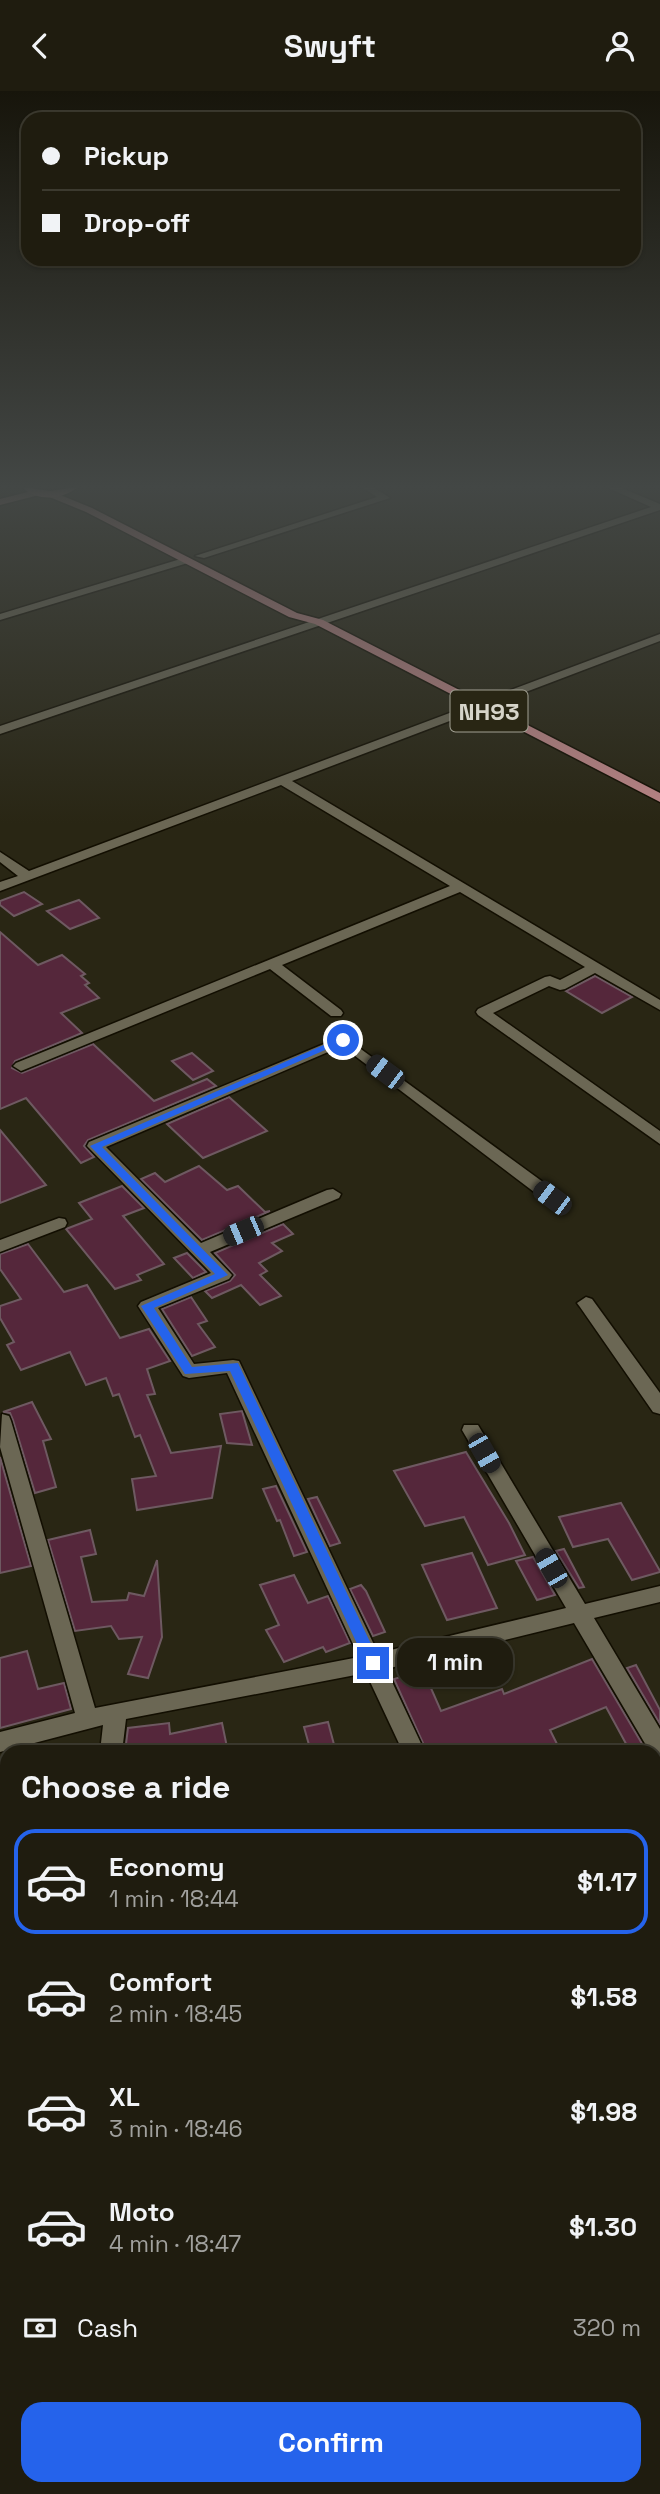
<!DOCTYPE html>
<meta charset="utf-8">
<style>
:root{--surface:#1f1c0f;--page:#272518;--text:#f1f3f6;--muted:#a1a19e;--line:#3c3a2f;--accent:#2563eb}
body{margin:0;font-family:"Space Grotesk",sans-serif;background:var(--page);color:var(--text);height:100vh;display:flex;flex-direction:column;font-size:26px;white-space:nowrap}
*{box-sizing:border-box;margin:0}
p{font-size:23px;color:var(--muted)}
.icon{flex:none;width:38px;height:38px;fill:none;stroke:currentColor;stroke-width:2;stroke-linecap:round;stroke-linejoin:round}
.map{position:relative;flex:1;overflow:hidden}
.details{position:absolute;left:0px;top:1654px;width:662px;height:751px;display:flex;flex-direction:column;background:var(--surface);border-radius:21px 21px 0 0;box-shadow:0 2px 5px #0004,0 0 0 2px var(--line)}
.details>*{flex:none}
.banner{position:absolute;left:21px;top:21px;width:620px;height:154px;border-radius:21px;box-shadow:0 2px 5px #0004,0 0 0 2px var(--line);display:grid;align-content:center;height:154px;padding:0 21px;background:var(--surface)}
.end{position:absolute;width:32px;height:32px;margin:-16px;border:9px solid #2563eb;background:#fff;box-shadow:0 0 0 4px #fff}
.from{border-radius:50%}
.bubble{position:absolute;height:49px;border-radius:21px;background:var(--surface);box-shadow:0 2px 5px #0004,0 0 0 2px var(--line);font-size:23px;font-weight:800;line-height:49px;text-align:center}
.car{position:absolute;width:21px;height:42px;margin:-21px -10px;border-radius:9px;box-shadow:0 0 5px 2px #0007;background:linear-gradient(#222 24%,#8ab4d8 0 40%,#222 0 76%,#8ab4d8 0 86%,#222 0)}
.banner b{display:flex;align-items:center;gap:24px;height:66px;font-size:26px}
.banner b+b{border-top:2px solid var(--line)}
.banner i{width:18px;height:18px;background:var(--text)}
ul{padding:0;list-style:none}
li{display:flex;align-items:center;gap:21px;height:105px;margin:0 14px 10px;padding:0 7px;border:4px solid transparent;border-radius:21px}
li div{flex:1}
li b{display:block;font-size:26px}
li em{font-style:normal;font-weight:800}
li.selected{border-color:var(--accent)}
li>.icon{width:63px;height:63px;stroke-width:1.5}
h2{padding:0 21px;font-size:32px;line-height:84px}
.pay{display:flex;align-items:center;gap:18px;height:77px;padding:0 21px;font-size:26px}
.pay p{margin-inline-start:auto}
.primary-button{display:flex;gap:14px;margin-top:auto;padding:14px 21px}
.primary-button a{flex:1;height:80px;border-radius:21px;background:var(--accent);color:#fff;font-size:28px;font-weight:800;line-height:80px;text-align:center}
header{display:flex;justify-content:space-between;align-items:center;height:91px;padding:0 21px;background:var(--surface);font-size:32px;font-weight:800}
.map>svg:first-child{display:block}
</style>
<header><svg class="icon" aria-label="back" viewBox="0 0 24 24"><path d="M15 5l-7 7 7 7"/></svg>Swyft<svg class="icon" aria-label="person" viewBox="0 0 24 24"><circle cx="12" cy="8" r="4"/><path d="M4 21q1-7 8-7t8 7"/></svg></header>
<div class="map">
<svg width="660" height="2403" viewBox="0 0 660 2403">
<rect width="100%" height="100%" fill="#292614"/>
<g fill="#55273b" stroke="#6e5961" stroke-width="2">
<polygon points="24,801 42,813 14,825 0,814 0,810"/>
<polygon points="79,809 99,827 70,838 47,820"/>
<polygon points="0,841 38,874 62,864 85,883 81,885 89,892 85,894 99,907 61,922 82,942 15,970 12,977 22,982 93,953 154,1010 207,988 216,995 88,1049 84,1055 94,1066 81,1072 26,1007 0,1018"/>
<polygon points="595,885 632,906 602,922 566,900"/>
<polygon points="192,962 213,980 193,989 172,970"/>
<polygon points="229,1006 267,1040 203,1067 167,1033"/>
<polygon points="0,1039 46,1094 0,1112"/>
<polygon points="199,1075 227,1099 238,1095 265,1121 270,1120 202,1149 141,1088 155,1082 165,1091"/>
<polygon points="122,1095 144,1117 123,1125 164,1173 137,1184 141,1189 115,1198 66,1138 92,1128 79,1112"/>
<polygon points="283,1133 293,1143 272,1152 282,1160 259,1172 267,1180 260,1184 281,1205 260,1214 241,1194 212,1207 205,1200 230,1190 235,1184 215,1162"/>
<polygon points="28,1153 64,1201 87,1194 120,1247 149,1238 170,1270 147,1278 155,1303 147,1304 171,1362 221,1355 212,1407 137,1419 132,1388 156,1385 140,1344 135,1346 119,1303 113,1305 106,1287 86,1294 70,1261 21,1279 7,1254 14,1251 0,1227 0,1215 21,1208 0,1178 0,1163"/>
<polygon points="187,1162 206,1181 193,1187 174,1167"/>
<polygon points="191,1206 207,1230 198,1233 215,1256 192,1265 162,1218"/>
<polygon points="32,1311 51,1348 43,1350 56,1396 35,1402 13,1329 10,1322 3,1321"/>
<polygon points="242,1320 252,1354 227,1352 220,1323"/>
<polygon points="466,1361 509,1432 525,1464 488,1474 464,1426 425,1435 394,1380"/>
<polygon points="0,1366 31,1475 0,1482"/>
<polygon points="276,1395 307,1461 294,1465 280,1429 277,1430 263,1398"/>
<polygon points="317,1406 340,1452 330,1455 308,1408"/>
<polygon points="621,1412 660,1480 660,1481 632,1489 608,1448 573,1456 559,1426"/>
<polygon points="90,1439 96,1463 81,1466 92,1511 127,1509 129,1502 144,1505 157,1469 162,1546 148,1587 128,1583 142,1546 119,1548 111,1535 75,1540 48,1449"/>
<polygon points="564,1458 584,1496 579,1497 556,1460"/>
<polygon points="472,1462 497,1517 447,1529 422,1474"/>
<polygon points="533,1466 555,1504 537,1509 516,1470"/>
<polygon points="294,1484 308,1512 328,1505 350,1552 326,1561 323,1556 284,1571 266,1539 279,1534 260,1494"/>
<polygon points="361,1494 366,1500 385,1541 373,1545 350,1498"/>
<polygon points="27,1560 38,1598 64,1592 71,1618 0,1637 0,1567"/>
<polygon points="592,1568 644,1656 630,1660 606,1616 550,1639 561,1661 427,1661 394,1588 423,1579 441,1620 502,1598 504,1603"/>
<polygon points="636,1574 660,1619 660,1633 627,1577"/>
<polygon points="328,1631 336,1661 311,1661 304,1636"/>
<polygon points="169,1632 170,1643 222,1632 228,1661 125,1661 128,1637"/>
</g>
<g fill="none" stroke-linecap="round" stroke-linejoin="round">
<g stroke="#120e01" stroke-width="3">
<g id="minor">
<polygon points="362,396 373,396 390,407 204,467 195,465 377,406"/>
<polygon points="606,396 619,396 660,413 660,419 0,643 0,635 651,416"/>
<polygon points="187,466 192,469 191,471 0,529 0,523"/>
<polygon points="660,543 660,550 292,690 660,909 660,919 595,882 565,898 560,899 549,895 493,922 660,1040 660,1053 478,924 476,921 478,918 545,886 550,885 560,889 585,876 460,801 282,874 341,919 343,922 341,925 331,925 270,878 26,978 21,980 13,975 16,972 450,795 281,694 0,800 0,791 18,785 0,771 0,761 29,780"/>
<polygon points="343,945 558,1102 560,1106 558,1110 546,1110 342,955 106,1056 201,1152 327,1099 333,1098 341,1103 339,1107 210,1161 232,1184 229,1188 158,1217 194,1273 233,1269 239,1270 378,1562 566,1517 462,1339 464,1334 478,1334 585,1513 660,1495 660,1511 594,1527 660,1638 660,1668 654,1666 654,1661 650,1661 574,1532 386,1578 425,1661 403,1661 366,1582 126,1628 122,1661 100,1661 103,1634 0,1661 0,1641 75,1622 0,1356 2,1323 9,1325 11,1330 95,1617 359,1566 227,1282 189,1287 183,1285 138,1215 141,1211 211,1182 87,1055 89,1051"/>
<polygon points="59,1127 65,1128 67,1132 65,1136 0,1161 0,1149"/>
<polygon points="586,1206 592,1208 660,1302 660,1323 653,1321 580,1216 577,1212"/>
<polygon points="7,2204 7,2258 0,2261 0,2207"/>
<polygon points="660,2220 660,2248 654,2250 654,2222"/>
<polygon points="301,2398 331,2398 333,2403 303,2403"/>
</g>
</g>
<g stroke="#120e01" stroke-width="3">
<g id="major">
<polygon points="36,399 39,400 39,404 0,414 0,408"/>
<polygon points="47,401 53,401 92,417 297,522 323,529 660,702 660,711 315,533 289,526 86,421 47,405"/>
</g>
</g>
<g stroke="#120e01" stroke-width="3">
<path id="highway" d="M22 396 50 400 78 396C62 409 37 411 22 396Z"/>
</g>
<use href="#minor" fill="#6b6754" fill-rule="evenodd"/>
<use href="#major" fill="#bb8586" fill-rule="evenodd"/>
<use href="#highway" fill="#f099a8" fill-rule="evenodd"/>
</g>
<linearGradient id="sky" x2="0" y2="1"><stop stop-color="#17150b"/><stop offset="0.54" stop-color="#434745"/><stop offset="1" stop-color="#434745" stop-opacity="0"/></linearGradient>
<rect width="660" height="733" fill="url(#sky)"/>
<polygon fill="#2563eb" points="340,947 348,949 102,1056 228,1184 154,1217 192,1276 238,1272 380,1572 373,1577 366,1572 230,1280 185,1283 141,1215 215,1183 90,1055"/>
<g text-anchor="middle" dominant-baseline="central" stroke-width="5" stroke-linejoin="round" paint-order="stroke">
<rect fill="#292614" stroke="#a2a093" stroke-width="2" x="450.5" y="599.5" width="77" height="41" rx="5"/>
<g font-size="24" font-weight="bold" fill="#d6d4c9">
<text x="489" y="620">NH93</text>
</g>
</g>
</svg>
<i class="end from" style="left:343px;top:949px"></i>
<i class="end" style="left:373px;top:1572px"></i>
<div class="bubble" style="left:397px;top:1547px;width:116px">1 min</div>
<i class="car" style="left:385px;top:981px;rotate:307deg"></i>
<i class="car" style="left:552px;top:1107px;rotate:307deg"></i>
<i class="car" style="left:243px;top:1140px;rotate:247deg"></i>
<i class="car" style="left:484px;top:1362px;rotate:150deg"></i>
<i class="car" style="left:551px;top:1477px;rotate:330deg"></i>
<div class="banner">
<b><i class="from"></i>Pickup</b>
<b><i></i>Drop-off</b>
</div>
<section class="details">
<h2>Choose a ride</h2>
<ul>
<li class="selected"><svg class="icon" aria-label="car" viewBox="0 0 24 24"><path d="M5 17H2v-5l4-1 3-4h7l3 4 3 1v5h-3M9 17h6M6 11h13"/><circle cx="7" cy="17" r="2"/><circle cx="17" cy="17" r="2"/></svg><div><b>Economy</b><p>1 min · 18:44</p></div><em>$1.17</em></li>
<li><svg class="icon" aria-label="car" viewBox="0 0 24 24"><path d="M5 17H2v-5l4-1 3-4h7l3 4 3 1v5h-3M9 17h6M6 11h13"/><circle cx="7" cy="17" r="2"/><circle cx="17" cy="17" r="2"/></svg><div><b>Comfort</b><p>2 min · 18:45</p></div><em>$1.58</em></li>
<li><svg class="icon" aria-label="car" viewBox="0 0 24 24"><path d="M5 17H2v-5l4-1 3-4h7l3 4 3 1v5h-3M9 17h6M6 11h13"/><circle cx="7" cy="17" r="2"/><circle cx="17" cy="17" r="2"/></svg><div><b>XL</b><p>3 min · 18:46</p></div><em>$1.98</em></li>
<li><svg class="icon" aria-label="car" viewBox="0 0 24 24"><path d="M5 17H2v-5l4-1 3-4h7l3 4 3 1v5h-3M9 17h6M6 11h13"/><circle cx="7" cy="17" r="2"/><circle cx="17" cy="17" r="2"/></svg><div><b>Moto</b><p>4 min · 18:47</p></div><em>$1.30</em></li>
</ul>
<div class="pay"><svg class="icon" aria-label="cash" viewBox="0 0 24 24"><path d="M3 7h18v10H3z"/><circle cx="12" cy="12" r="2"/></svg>Cash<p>320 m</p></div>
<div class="primary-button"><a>Confirm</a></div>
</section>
</div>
